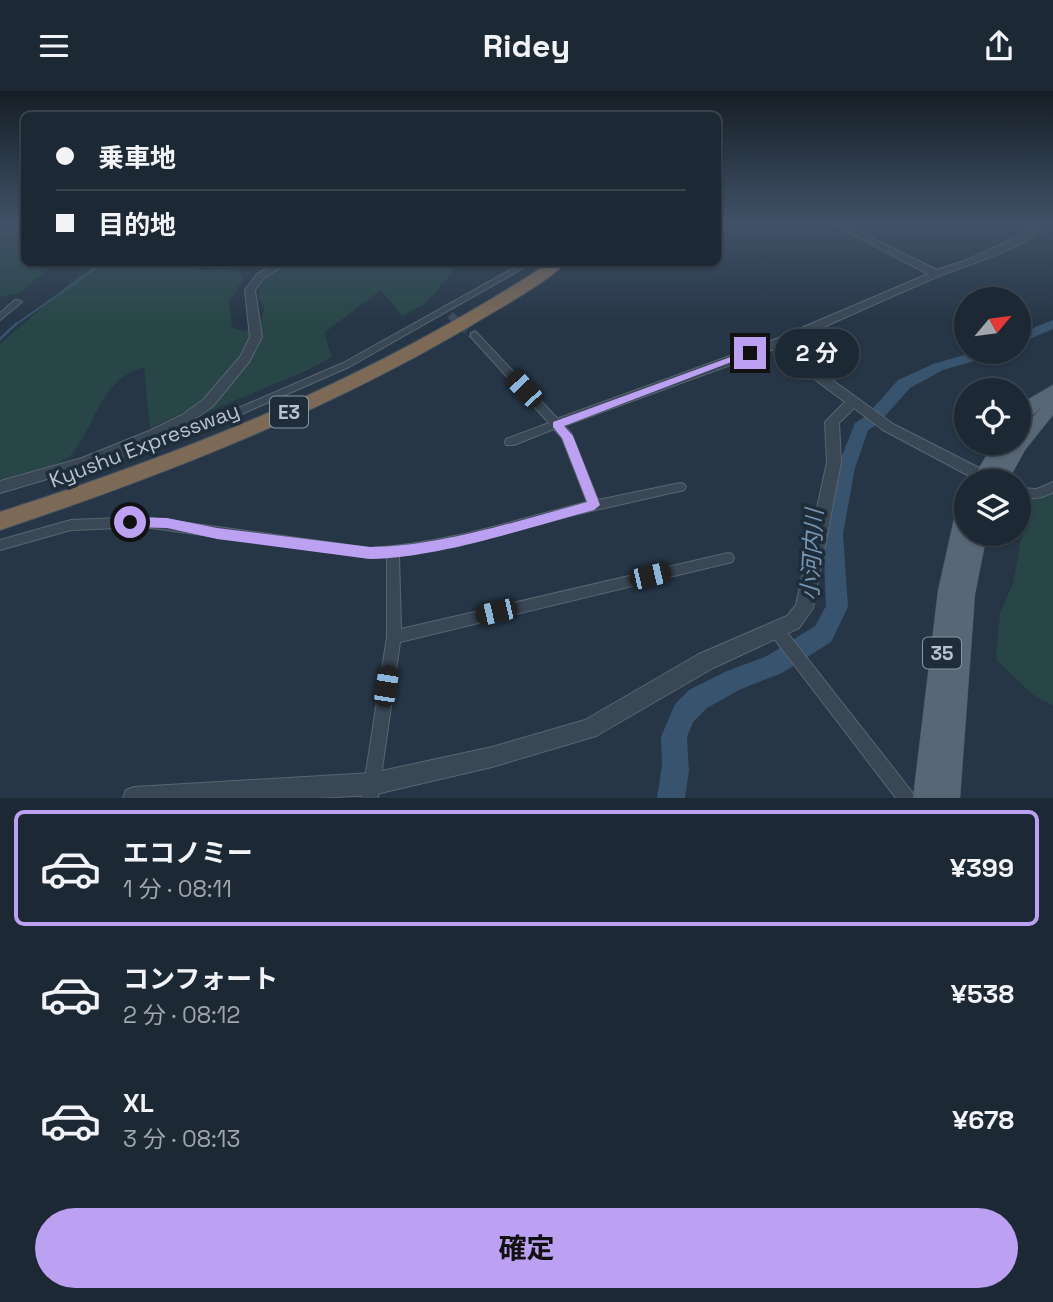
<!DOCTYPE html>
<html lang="ja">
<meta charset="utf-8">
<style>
:root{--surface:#1c2834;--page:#25303c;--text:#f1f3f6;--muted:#a0a6ac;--line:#3a444f;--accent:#bca0f2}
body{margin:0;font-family:"Space Grotesk","Noto Sans JP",sans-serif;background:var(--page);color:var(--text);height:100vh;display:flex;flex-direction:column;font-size:26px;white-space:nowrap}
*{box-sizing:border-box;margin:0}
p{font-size:23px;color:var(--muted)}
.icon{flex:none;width:38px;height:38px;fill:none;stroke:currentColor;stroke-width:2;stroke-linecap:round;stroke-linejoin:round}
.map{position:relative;height:707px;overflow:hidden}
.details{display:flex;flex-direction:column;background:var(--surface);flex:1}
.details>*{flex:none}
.hud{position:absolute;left:21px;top:21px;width:700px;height:154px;border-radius:10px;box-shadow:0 2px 5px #0004,0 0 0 2px var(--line);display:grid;align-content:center;height:154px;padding:0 35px;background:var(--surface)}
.needle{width:46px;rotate:61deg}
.controls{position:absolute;left:954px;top:196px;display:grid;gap:14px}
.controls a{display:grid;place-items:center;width:77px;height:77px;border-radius:50%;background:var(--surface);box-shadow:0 2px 5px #0004,0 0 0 2px var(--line);font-size:35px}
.end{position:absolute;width:32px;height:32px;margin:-16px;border:9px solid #bca0f2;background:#111;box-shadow:0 0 0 4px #111}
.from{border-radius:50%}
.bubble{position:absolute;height:49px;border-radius:24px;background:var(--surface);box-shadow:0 2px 5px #0004,0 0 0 2px var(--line);font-size:23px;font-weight:700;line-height:49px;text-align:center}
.car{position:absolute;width:21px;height:42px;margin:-21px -10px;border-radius:9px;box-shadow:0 0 5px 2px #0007;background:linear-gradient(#222 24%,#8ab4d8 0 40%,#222 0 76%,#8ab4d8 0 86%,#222 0)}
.hud b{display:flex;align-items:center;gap:24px;height:66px;font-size:26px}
.hud b+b{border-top:2px solid var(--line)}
.hud i{width:18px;height:18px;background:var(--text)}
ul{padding:12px 0 0;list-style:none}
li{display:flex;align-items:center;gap:21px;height:116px;margin:0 14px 10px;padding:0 21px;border:4px solid transparent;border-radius:10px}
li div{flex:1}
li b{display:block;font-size:26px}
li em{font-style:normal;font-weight:700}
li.selected{border-color:var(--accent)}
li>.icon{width:63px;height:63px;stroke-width:1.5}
.action{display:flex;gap:14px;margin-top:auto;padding:14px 35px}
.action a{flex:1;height:80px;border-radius:42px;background:var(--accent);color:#111;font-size:28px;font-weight:700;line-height:80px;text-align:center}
header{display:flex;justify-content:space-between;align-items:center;height:91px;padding:0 35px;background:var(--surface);font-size:32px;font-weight:700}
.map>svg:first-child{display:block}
</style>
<header><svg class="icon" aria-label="menu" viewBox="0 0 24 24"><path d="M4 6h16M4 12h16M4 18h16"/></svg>Ridey<svg class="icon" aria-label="share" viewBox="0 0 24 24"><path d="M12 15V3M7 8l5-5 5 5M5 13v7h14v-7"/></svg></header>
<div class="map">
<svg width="1053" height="707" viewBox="0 0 1053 707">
<rect width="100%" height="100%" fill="#263646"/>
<g fill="#284647">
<polygon points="0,133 24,133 24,172 55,172 20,202 0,206"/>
<path d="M99 172H170L202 179 224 178 239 181 244 187 229 211 232 237 244 240 261 231 264 218 259 208V197L265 188 292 172H460L425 213 402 225 381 199 324 242 332 266 308 279 205 322 191 318 150 337 144 276C99 289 97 333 71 364 61 376 16 385 0 389V253L82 182Z"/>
<polygon points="1053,400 1053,615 1032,603 996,568 1000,523 1013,492 1027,418 1025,410 1047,405"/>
</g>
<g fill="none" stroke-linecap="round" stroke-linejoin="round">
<polyline stroke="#38536e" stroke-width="2" points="15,234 103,172"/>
<polyline stroke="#38536e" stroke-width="2.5" points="0,248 17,232"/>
<g fill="#38536e" fill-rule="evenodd">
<polygon points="1053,229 1053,238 1018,253 1018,243"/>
<polygon points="975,261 998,261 996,264 943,279 910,297 878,333 868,339 855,377 843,443 848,516 831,551 782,582 741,598 707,617 693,631 687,646 689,680 685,707 657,707 662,675 661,646 675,613 689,599 727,580 767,565 815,535 826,515 823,443 837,377 855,332 866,325 898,289 933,273"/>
</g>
<polyline stroke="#3c4b5a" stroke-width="8" stroke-dasharray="8 3.5" stroke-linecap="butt" points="450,224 462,234"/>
<polyline stroke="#3c4b5a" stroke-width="10" stroke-dasharray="10 4.5" stroke-linecap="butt" points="460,232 474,244"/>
<g stroke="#596672" stroke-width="2">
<g id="minor">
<polygon points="523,172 532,172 349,276 244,322 170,351 112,368 108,367 107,364 108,361 163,345 236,318 343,272"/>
<polygon points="15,209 18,209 22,211 0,229 0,222"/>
<path d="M474 241 477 242 571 342 598 409 680 392 684 393 686 396 684 399 680 400 578 423 458 455 399 465 401 538 728 462 732 463 734 467 732 471 728 472 400 551 378 707H362L387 546V466L370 467 144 436 71 439 0 459V449L71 429 144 426 370 457C445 453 515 429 587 411L562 347 554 338 514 354H506L505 351 506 348 549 332 471 246V242Z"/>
<path d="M1053 391V401C1042 408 1031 408 1018 406V397L1037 398Z"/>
<polygon points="777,534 782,535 912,701 914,707 896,707 772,545 770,540 772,535"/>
</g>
</g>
<g stroke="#596672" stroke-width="2">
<g id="tertiary">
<path d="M833 133H844L937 179 967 169 1015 147 1037 133H1048C1017 161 974 171 937 186 885 208 835 231 784 254L893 333 987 381 989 385 987 389H977L883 339 854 317 839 332 841 371 813 517 799 537 713 577 596 645 492 676 372 704 318 707H123L126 699 134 696 372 682 492 656 585 629 699 563 787 525 796 514 827 371 825 331 845 311 774 258 561 336 556 338 549 333 551 330 771 250 928 183Z"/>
<path d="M178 172H218C209 177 187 177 178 172Z"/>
<polygon points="277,172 289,172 264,187 255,199 262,246 249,271 213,315 192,330 159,346 91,375 0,402 0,390 82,367 149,340 182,324 203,309 240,266 250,246 245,199 257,183"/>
</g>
</g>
<g stroke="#44515e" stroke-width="1">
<g id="primary">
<polygon points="1053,294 1053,324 1025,359 1008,390 990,390 992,386 989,390 971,390 994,352 1012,352 999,373 1012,352 1018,352 1018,344 1043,314 1024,333 1018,335 1018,318 1027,309"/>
<polygon points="966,411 966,443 987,443 975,503 960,707 913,707 938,500 956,419 959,413"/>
</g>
</g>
<g stroke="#455360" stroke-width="2">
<path id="motorway" d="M549 172H565C548 191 496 219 472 234 323 322 164 384 0 439V421C199 357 374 286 549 172Z"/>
</g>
<use href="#minor" fill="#3a4855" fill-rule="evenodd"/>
<use href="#tertiary" fill="#3a4855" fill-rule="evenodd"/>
<use href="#primary" fill="#586775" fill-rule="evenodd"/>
<use href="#motorway" fill="#7c6a57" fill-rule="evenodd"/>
</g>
<linearGradient id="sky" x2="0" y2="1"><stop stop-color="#151e26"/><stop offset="0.57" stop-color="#415268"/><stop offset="1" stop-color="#415268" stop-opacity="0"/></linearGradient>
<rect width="1053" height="232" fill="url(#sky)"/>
<path fill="#bca0f2" d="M747 260 755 262 564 335 573 345 600 414 594 419C526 437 439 467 370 468L217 448 167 437 130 436 123 431 130 426 167 427 217 437 370 456C439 456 520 429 587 411L562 347 553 336V331Z"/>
<g text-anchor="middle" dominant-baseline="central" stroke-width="7" stroke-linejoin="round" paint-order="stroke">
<g fill="#1f2d3b" stroke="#8a96a2" stroke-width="2">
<rect x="270" y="305.5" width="38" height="31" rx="5"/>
<rect x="923" y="546.5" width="38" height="31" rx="5"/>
</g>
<g font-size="19" font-weight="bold" fill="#b8c3ce">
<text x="289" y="321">E3</text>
<text x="942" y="562">35</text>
</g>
<g font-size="21" fill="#b8c3ce" stroke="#1f2d3b">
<text transform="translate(144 354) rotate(-21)">Kyushu Expressway</text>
</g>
<g font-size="23" font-style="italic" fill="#7696b4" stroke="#1f2d3b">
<text transform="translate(812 464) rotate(-87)">小河内川</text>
</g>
</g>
</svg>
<div class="controls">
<a><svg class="needle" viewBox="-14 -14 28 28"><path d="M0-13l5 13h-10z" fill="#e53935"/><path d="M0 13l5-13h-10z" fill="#a0a6ac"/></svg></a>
<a><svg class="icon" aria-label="locate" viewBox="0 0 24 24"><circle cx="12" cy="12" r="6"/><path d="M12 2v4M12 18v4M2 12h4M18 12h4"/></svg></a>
<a><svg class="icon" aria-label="layers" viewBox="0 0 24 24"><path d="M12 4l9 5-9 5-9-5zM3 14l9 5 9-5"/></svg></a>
</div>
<i class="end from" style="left:130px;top:431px"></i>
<i class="end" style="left:750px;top:262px"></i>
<div class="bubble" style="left:775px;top:238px;width:84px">2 分</div>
<i class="car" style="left:524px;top:298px;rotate:317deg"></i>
<i class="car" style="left:650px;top:485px;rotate:77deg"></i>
<i class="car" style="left:496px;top:521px;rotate:257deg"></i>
<i class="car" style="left:386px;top:595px;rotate:9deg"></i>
<div class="hud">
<b><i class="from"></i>乗車地</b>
<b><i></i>目的地</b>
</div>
</div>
<section class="details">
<ul>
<li class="selected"><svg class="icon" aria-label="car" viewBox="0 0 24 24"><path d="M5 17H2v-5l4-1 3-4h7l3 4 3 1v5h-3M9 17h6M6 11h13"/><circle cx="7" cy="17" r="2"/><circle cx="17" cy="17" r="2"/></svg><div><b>エコノミー</b><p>1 分 · 08:11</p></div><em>¥399</em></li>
<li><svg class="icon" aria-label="car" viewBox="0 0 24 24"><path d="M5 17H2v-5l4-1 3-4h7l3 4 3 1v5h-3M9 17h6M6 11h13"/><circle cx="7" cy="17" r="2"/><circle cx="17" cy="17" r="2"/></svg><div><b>コンフォート</b><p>2 分 · 08:12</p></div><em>¥538</em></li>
<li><svg class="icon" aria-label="car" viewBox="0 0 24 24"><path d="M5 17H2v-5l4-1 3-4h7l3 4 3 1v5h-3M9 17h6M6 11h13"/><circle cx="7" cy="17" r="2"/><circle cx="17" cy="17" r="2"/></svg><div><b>XL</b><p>3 分 · 08:13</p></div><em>¥678</em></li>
</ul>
<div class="action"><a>確定</a></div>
</section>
